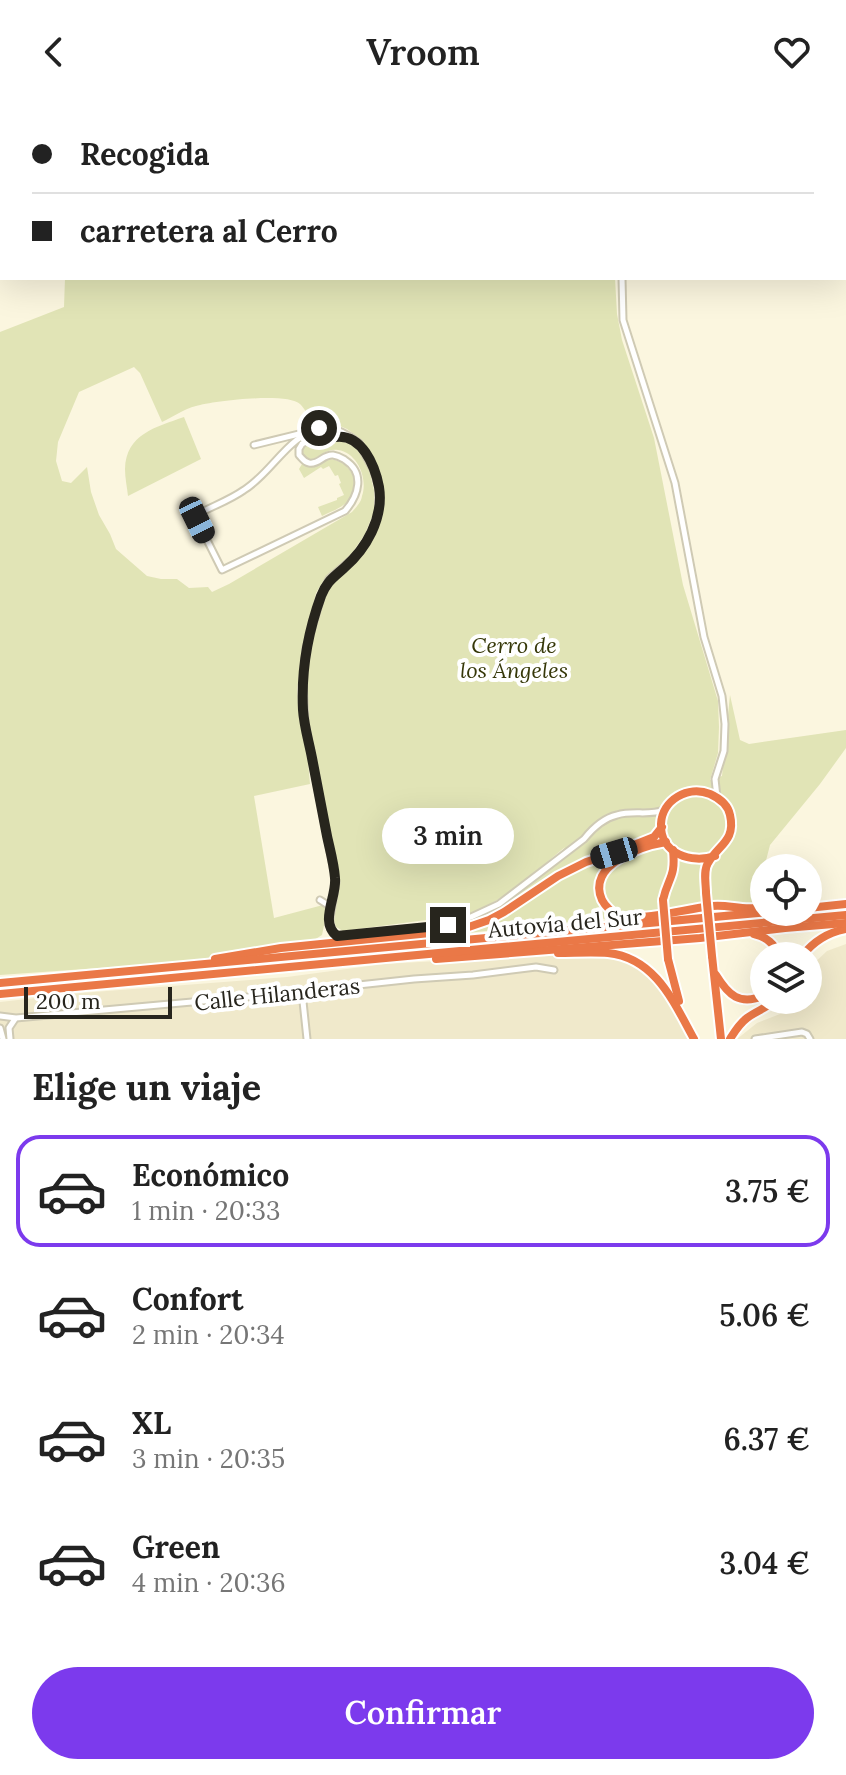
<!DOCTYPE html>
<html lang="es">
<meta charset="utf-8">
<style>
:root{--surface:#fff;--page:#f2f2f2;--text:#222;--muted:#767676;--line:#e0e0e0;--accent:#7c3aed}
body{margin:0;font-family:Lora,serif;background:var(--page);color:var(--text);height:100vh;display:flex;flex-direction:column;font-size:30px;white-space:nowrap}
*{box-sizing:border-box;margin:0}
p{font-size:26px;color:var(--muted)}
.icon{flex:none;width:44px;height:44px;fill:none;stroke:currentColor;stroke-width:2;stroke-linecap:round;stroke-linejoin:round}
.map{position:relative;height:935px;overflow:hidden}
.panel{display:flex;flex-direction:column;background:var(--surface);flex:1}
.panel>*{flex:none}
.top-card{position:absolute;left:0px;top:0px;width:846px;height:176px;box-shadow:0 8px 32px #0002;display:grid;align-content:center;height:176px;padding:0 32px;background:var(--surface)}
.tools{position:absolute;left:750px;top:750px;display:grid;gap:16px}
.tools a{display:grid;place-items:center;width:72px;height:72px;border-radius:50%;background:var(--surface);box-shadow:0 8px 32px #0002;font-size:40px}
.scale{position:absolute;left:24px;bottom:20px;width:148px;box-sizing:border-box;padding-left:8px;border:4px solid #27251d;border-top:0;font-size:22px;line-height:28px;white-space:nowrap;color:#27251d;-webkit-text-stroke:6px #fff;paint-order:stroke}
.end{position:absolute;width:36px;height:36px;margin:-18px;border:10px solid #27251d;background:#fff;box-shadow:0 0 0 4px #fff}
.from{border-radius:50%}
.bubble{position:absolute;height:56px;border-radius:28px;background:var(--surface);box-shadow:0 8px 32px #0002;font-size:26px;font-weight:600;line-height:56px;text-align:center}
.car{position:absolute;width:24px;height:48px;margin:-24px -12px;border-radius:10px;box-shadow:0 0 6px 2px #0007;background:linear-gradient(#222 24%,#8ab4d8 0 40%,#222 0 76%,#8ab4d8 0 86%,#222 0)}
.top-card b{display:flex;align-items:center;gap:28px;height:76px;font-size:30px}
.top-card b+b{border-top:2px solid var(--line)}
.top-card i{width:20px;height:20px;background:var(--text)}
ul{padding:0;list-style:none}
li{display:flex;align-items:center;gap:24px;height:112px;margin:0 16px 12px;padding:0 16px;border:4px solid transparent;border-radius:24px}
li div{flex:1}
li b{display:block;font-size:30px}
li em{font-style:normal;font-weight:600}
li.on{border-color:var(--accent)}
li>.icon{width:72px;height:72px;stroke-width:1.5}
h2{padding:0 32px;font-size:36px;line-height:96px}
.action{display:flex;gap:16px;margin-top:auto;padding:16px 32px}
.action a{flex:1;height:92px;border-radius:48px;background:var(--accent);color:#fff;font-size:32px;font-weight:600;line-height:92px;text-align:center}
header{display:flex;justify-content:space-between;align-items:center;height:104px;padding:0 32px;background:var(--surface);font-size:36px;font-weight:600}
.map>svg:first-child{display:block}
</style>
<header><svg class="icon" aria-label="back" viewBox="0 0 24 24"><path d="M15 5l-7 7 7 7"/></svg>Vroom<svg class="icon" aria-label="heart" viewBox="0 0 24 24"><path d="M12 20l-8-8c-3-5 5-10 8-4 3-6 11-1 8 4z"/></svg></header>
<div class="map">
<svg width="846" height="935" viewBox="0 0 846 935">
<rect width="100%" height="100%" fill="#fbf6df"/>
<g fill="#f0e9cb">
<polygon points="846,840 846,935 737,935 757,919 780,910 789,896 808,896 809,864 827,847"/>
<polygon points="549,852 600,853 622,857 649,870 664,889 691,935 0,935 0,898 81,889 287,873 384,860 455,856"/>
</g>
<g fill="#e1e4b6">
<path d="M65 174H615L617 210 622 236 654 334 683 481 718 597 719 623 718 649 710 676 722 672 730 591 740 636 749 640 846 626V644L820 680 770 741 755 799 467 829 540 773 565 743 510 789 475 808 449 813 343 827 336 823 334 816 340 778 305 619V583L309 545 326 489 332 476 345 468 362 452 374 433 381 415 383 400 382 379 376 360 358 333 347 325 335 320H314C310 314 305 305 300 300 287 288 213 297 196 302 184 305 173 313 162 318L140 269 134 263 79 288 58 338 56 357 62 377 71 379 87 363 91 388 99 411 110 430 116 445 147 472 161 475H177L189 484 208 483 212 488 229 480 352 408C356 403 361 399 362 392 368 375 358 349 338 346 326 344 320 354 309 356L304 353 302 347 307 340H327L339 336 346 338 356 344 368 362 374 386V408L365 430 352 449 325 474 316 489 303 541 297 585 298 602 305 625 310 680 254 692 274 814 323 801 328 802 322 831 314 836 184 858 0 871V228L64 203Z"/>
<path d="M184 313 201 355 128 392C127 383 125 374 125 365 126 330 156 323 184 313Z"/>
<path d="M329 355C348 356 362 376 350 394 345 403 332 407 322 412L318 403 337 396V394L344 391 339 380 341 379 338 371 335 372 329 362 323 365 321 363 304 374 299 365 302 360 313 363Z"/>
</g>
<g fill="none" stroke-linecap="round" stroke-linejoin="round">
<g stroke="#cfcab4" stroke-width="9">
<g id="minor">
<polyline points="619,0 619,2"/>
<polyline points="622,174 623,216 675,379 704,533 722,592 725,620 724,647 715,675 717,693"/>
<path d="M324 323C338 325 348 330 359 339L346 334 337 333 321 337H307L302 340 299 345V351C303 355 304 358 309 359 319 361 323 350 333 351 339 352 340 353 345 356 365 369 359 391 345 407L222 466 197 416 198 410C213 402 230 396 244 386 273 368 288 330 324 323Z"/>
<path d="M359 339 373 365 379 384 380 401 377 414 371 430 359 449 329 475 322 490 306 544 303 576 305 619 336 778 329 820 332 828 337 832 448 821 471 813 499 800 584 735C592 725 604 714 617 711 633 706 649 712 664 706"/>
<polyline points="254,341 307,328 311,337"/>
<polyline points="320,796 331,803"/>
<polyline points="302,888 307,935"/>
<polyline points="0,912 16,914 247,893 414,875 473,871 536,863 554,866"/>
<polyline points="0,924 3,935"/>
<polyline points="10,935 9,924 15,915"/>
<polyline points="755,935 802,928 807,930 810,935"/>
</g>
</g>
<g stroke="#fff" stroke-width="12">
<g id="highway">
<path d="M666 738C642 742 586 760 602 796 605 802 613 810 620 813 625 814 633 813 638 813 664 812 687 805 712 802 726 800 741 806 755 804"/>
<path d="M706 789C706 780 703 767 708 759 718 741 736 737 730 711 728 701 719 694 710 690 688 681 662 696 661 720 660 750 692 760 715 752"/>
<path d="M663 796C668 773 676 774 673 746"/>
<polyline points="808,804 846,800"/>
<path d="M754 830C767 833 774 840 780 852"/>
<path d="M558 849C574 849 592 848 608 849 656 854 674 899 694 935"/>
<polyline points="712,852 721,935"/>
<path d="M802 852C814 837 827 829 846 825"/>
<polyline points="215,855 281,844 460,826 489,816 504,808 558,772 586,758 614,749 654,733 662,723"/>
<polyline points="436,855 700,834 785,824 846,819"/>
<polyline points="668,855 679,897"/>
<path d="M716 871C729 892 739 901 764 892"/>
<polyline points="0,879 768,808"/>
<polyline points="0,890 846,811"/>
<path d="M730 935C735 927 739 920 747 914 756 907 767 904 775 896"/>
</g>
</g>
<use href="#minor" stroke="#fff" stroke-width="5"/>
<use href="#highway" stroke="#ea7847" stroke-width="8"/>
<g stroke="#fff" stroke-width="12" stroke-linecap="butt">
<g id="highway-bridge">
<polyline points="706,789 712,852"/>
<polyline points="663,796 668,855"/>
</g>
</g>
<use href="#highway-bridge" stroke="#ea7847" stroke-width="8"/>
</g>
<g fill="none" stroke-linecap="round" stroke-linejoin="round">
<path stroke="#27251d" stroke-width="10" d="M319 324 318 331 324 337C328 336 331 334 335 333 362 329 375 362 379 383 384 414 366 445 344 464 333 474 327 477 321 492 308 528 301 567 303 606 304 622 309 638 312 654 317 680 322 706 327 732 330 746 334 760 335 774 337 793 319 818 337 832L448 821"/>
</g>
<g text-anchor="middle" dominant-baseline="central" stroke-width="8" stroke-linejoin="round" paint-order="stroke">
<g font-size="22" font-style="italic" fill="#363809" stroke="#fff">
<text x="514" y="541">Cerro de<tspan x="514" dy="25">los Ángeles</tspan></text>
</g>
<g font-size="22" fill="#27251d" stroke="#fff">
<text transform="translate(565 819) rotate(-5)">Autovía del Sur</text>
<text transform="translate(277 890) rotate(-6)">Calle Hilanderas</text>
</g>
</g>
</svg>
<div class="tools">
<a><svg class="icon" aria-label="locate" viewBox="0 0 24 24"><circle cx="12" cy="12" r="6"/><path d="M12 2v4M12 18v4M2 12h4M18 12h4"/></svg></a>
<a><svg class="icon" aria-label="layers" viewBox="0 0 24 24"><path d="M12 4l9 5-9 5-9-5zM3 14l9 5 9-5"/></svg></a>
</div>
<div class="scale">200 m</div>
<i class="end from" style="left:319px;top:324px"></i>
<i class="end" style="left:448px;top:821px"></i>
<div class="bubble" style="left:382px;top:704px;width:132px">3 min</div>
<i class="car" style="left:197px;top:416px;rotate:154deg"></i>
<i class="car" style="left:614px;top:749px;rotate:253deg"></i>
<div class="top-card">
<b><i class="from"></i>Recogida</b>
<b><i></i>carretera al Cerro</b>
</div>
</div>
<section class="panel">
<h2>Elige un viaje</h2>
<ul>
<li class="on"><svg class="icon" aria-label="car" viewBox="0 0 24 24"><path d="M5 17H2v-5l4-1 3-4h7l3 4 3 1v5h-3M9 17h6M6 11h13"/><circle cx="7" cy="17" r="2"/><circle cx="17" cy="17" r="2"/></svg><div><b>Económico</b><p>1 min · 20:33</p></div><em>3.75 €</em></li>
<li><svg class="icon" aria-label="car" viewBox="0 0 24 24"><path d="M5 17H2v-5l4-1 3-4h7l3 4 3 1v5h-3M9 17h6M6 11h13"/><circle cx="7" cy="17" r="2"/><circle cx="17" cy="17" r="2"/></svg><div><b>Confort</b><p>2 min · 20:34</p></div><em>5.06 €</em></li>
<li><svg class="icon" aria-label="car" viewBox="0 0 24 24"><path d="M5 17H2v-5l4-1 3-4h7l3 4 3 1v5h-3M9 17h6M6 11h13"/><circle cx="7" cy="17" r="2"/><circle cx="17" cy="17" r="2"/></svg><div><b>XL</b><p>3 min · 20:35</p></div><em>6.37 €</em></li>
<li><svg class="icon" aria-label="car" viewBox="0 0 24 24"><path d="M5 17H2v-5l4-1 3-4h7l3 4 3 1v5h-3M9 17h6M6 11h13"/><circle cx="7" cy="17" r="2"/><circle cx="17" cy="17" r="2"/></svg><div><b>Green</b><p>4 min · 20:36</p></div><em>3.04 €</em></li>
</ul>
<div class="action"><a>Confirmar</a></div>
</section>
